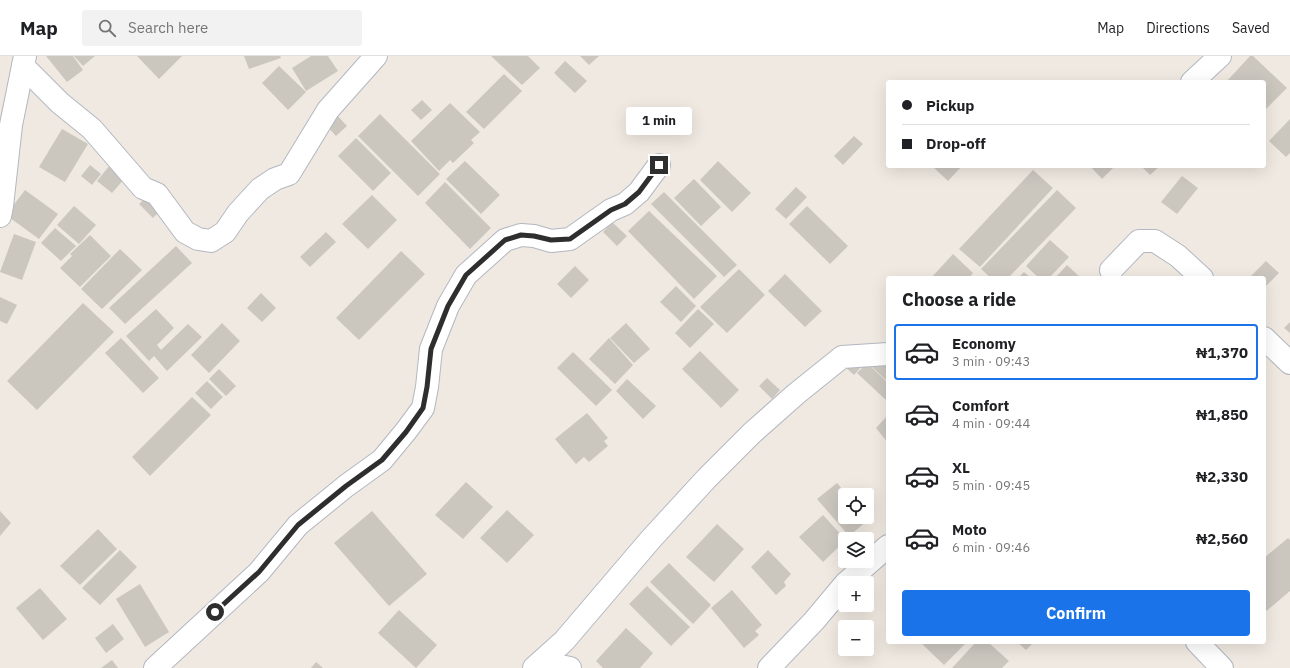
<!DOCTYPE html>
<meta charset="utf-8">
<style>
:root{--surface:#fff;--page:#f2f2f2;--text:#202124;--muted:#757577;--line:#e0e0e0;--accent:#1a73e8}
body{margin:0;font-family:"IBM Plex Sans",sans-serif;background:var(--page);color:var(--text);height:100vh;display:flex;flex-direction:column;font-size:15px;white-space:nowrap}
*{box-sizing:border-box;margin:0}
p{font-size:13px;color:var(--muted)}
.icon{flex:none;width:22px;height:22px;fill:none;stroke:currentColor;stroke-width:2;stroke-linecap:round;stroke-linejoin:round}
.map{position:relative;flex:1;overflow:hidden}
.details{position:absolute;left:886px;top:220px;width:380px;height:368px;display:flex;flex-direction:column;background:var(--surface);border-radius:4px;box-shadow:0 4px 16px #0002}
.details>*{flex:none}
.top-card{position:absolute;left:886px;top:24px;width:380px;height:88px;border-radius:4px;box-shadow:0 4px 16px #0002;display:grid;align-content:center;height:88px;padding:0 16px;background:var(--surface)}
.fabs{position:absolute;left:838px;top:432px;display:grid;gap:8px}
.fabs a{display:grid;place-items:center;width:36px;height:36px;border-radius:4px;background:var(--surface);box-shadow:0 4px 16px #0002;font-size:20px}
.end{position:absolute;width:18px;height:18px;margin:-9px;border:5px solid #2e2e2e;background:#fff;box-shadow:0 0 0 2px #fff}
.from{border-radius:50%}
.bubble{position:absolute;height:28px;border-radius:4px;background:var(--surface);box-shadow:0 4px 16px #0002;font-size:13px;font-weight:800;line-height:28px;text-align:center}
.top-card b{display:flex;align-items:center;gap:14px;height:38px;font-size:15px}
.top-card b+b{border-top:1px solid var(--line)}
.top-card i{width:10px;height:10px;background:var(--text)}
ul{padding:0;list-style:none}
li{display:flex;align-items:center;gap:12px;height:56px;margin:0 8px 6px;padding:0 8px;border:2px solid transparent;border-radius:4px}
li div{flex:1}
li b{display:block;font-size:15px}
li em{font-style:normal;font-weight:800}
li.current{border-color:var(--accent)}
li>.icon{width:36px;height:36px;stroke-width:1.5}
h2{padding:0 16px;font-size:18px;line-height:48px}
.action{display:flex;gap:8px;margin-top:auto;padding:8px 16px}
.action a{flex:1;height:46px;border-radius:4px;background:var(--accent);color:#fff;font-size:16px;font-weight:800;line-height:46px;text-align:center}
header{display:flex;align-items:center;gap:24px;box-sizing:border-box;height:56px;padding:0 20px;background:var(--surface);border-bottom:1px solid var(--line)}
header strong{font-size:19px}
nav{display:flex;gap:22px;margin-inline-start:auto;font-size:14px}
.search{width:280px;height:36px;background:var(--page);display:flex;align-items:center;gap:10px;box-sizing:border-box;padding:0 14px;border-radius:4px;color:var(--muted);font-size:15px}
.map>svg:first-child{display:block}
</style>
<header>
<strong>Map</strong>
<div class="search"><svg class="icon" aria-label="search" viewBox="0 0 24 24"><circle cx="10" cy="10" r="6"/><path d="M15 15l6 6"/></svg>Search here</div>
<nav><a>Map</a><a>Directions</a><a>Saved</a></nav>
</header>
<div class="map">
<svg width="1290" height="612" viewBox="0 0 1290 612">
<rect width="100%" height="100%" fill="#efe9e1"/>
<g fill="#cbc7bf">
<polygon points="46,0 73,0 83,14 67,26"/>
<polygon points="74,0 95,0 83,10"/>
<polygon points="137,0 182,0 159,23"/>
<polygon points="244,0 280,0 281,2 249,13"/>
<polygon points="311,0 328,0 338,15 306,35 292,12"/>
<polygon points="491,0 528,0 540,12 522,29"/>
<polygon points="580,0 599,0 589,9"/>
<polygon points="1250,0 1253,0 1287,32 1264,55 1264,26 1226,26"/>
<polygon points="565,5 587,25 575,37 554,17"/>
<polygon points="279,10 306,36 288,54 262,27"/>
<polygon points="504,18 522,35 484,73 466,56"/>
<polygon points="422,44 432,54 421,64 411,54"/>
<polygon points="450,47 480,76 471,84 474,87 453,107 450,104 439,115 411,85"/>
<polygon points="336,58 347,70 336,80 325,68"/>
<polygon points="380,58 440,118 418,140 358,80"/>
<polygon points="1290,63 1290,97 1286,101 1269,85"/>
<polygon points="62,73 88,88 65,126 39,111"/>
<polygon points="854,80 863,88 843,109 834,100"/>
<polygon points="356,82 391,117 373,135 338,100"/>
<polygon points="465,105 500,139 481,158 446,123"/>
<polygon points="718,105 751,137 732,156 700,124"/>
<polygon points="90,109 101,118 92,129 81,120"/>
<polygon points="110,109 125,122 112,137 97,125"/>
<polygon points="932,110 962,110 948,125"/>
<polygon points="1090,110 1115,110 1102,123"/>
<polygon points="1141,110 1160,110 1150,119"/>
<polygon points="1033,114 1053,132 980,211 959,193"/>
<polygon points="1182,120 1198,132 1177,158 1161,146"/>
<polygon points="694,123 721,151 701,170 674,142"/>
<polygon points="445,126 491,172 470,193 425,147"/>
<polygon points="796,131 807,141 786,163 775,153"/>
<polygon points="25,134 58,158 39,183 6,159"/>
<polygon points="1057,134 1076,152 1008,222 991,222 981,213"/>
<polygon points="664,136 737,209 724,221 651,148"/>
<polygon points="149,138 163,152 153,162 139,148"/>
<polygon points="372,139 397,164 368,193 342,168"/>
<polygon points="74,150 96,169 79,188 57,169"/>
<polygon points="807,150 848,190 830,208 789,168"/>
<polygon points="649,155 717,220 694,243 628,175"/>
<polygon points="612,166 627,180 617,190 603,176"/>
<polygon points="55,172 76,190 61,205 41,187"/>
<polygon points="326,176 336,186 310,211 300,201"/>
<polygon points="14,178 36,186 22,224 0,216"/>
<polygon points="90,179 111,200 80,231 60,212 72,200 70,198"/>
<polygon points="1050,184 1069,201 1049,222 1039,222 1026,210"/>
<polygon points="176,190 192,207 125,268 109,252"/>
<polygon points="120,193 142,214 102,253 81,233"/>
<polygon points="401,195 425,218 359,284 336,262"/>
<polygon points="953,198 973,217 969,222 931,222"/>
<polygon points="1266,205 1279,217 1264,232 1264,222 1252,222 1250,221"/>
<polygon points="1067,209 1081,222 1055,222"/>
<polygon points="575,210 589,224 571,242 557,228"/>
<polygon points="739,213 765,239 727,277 700,251"/>
<polygon points="1024,216 1031,222 1018,222"/>
<polygon points="785,218 822,255 805,271 768,235"/>
<polygon points="676,230 696,250 681,266 660,246"/>
<polygon points="261,237 276,252 262,266 247,252"/>
<polygon points="0,241 17,249 7,268 0,265"/>
<polygon points="83,247 114,276 37,354 7,325"/>
<polygon points="156,253 174,272 157,289 161,294 188,268 202,281 167,315 154,300 149,305 126,280"/>
<polygon points="698,253 714,268 690,292 675,277"/>
<polygon points="1290,266 1290,277 1284,272"/>
<polygon points="222,267 240,285 209,317 191,299"/>
<polygon points="626,267 650,293 634,307 610,282"/>
<polygon points="121,282 159,322 143,337 105,297"/>
<polygon points="609,282 633,309 615,328 589,303"/>
<polygon points="700,295 739,334 721,352 682,313"/>
<polygon points="573,296 612,334 596,350 557,312"/>
<polygon points="867,307 888,327 888,344 887,345 857,317"/>
<polygon points="888,309 888,326 871,310"/>
<polygon points="844,310 862,310 854,319"/>
<polygon points="219,313 236,330 226,340 209,323"/>
<polygon points="767,322 780,334 772,343 759,330"/>
<polygon points="627,323 656,350 643,363 616,335"/>
<polygon points="207,325 223,341 211,353 195,337"/>
<polygon points="192,341 211,359 150,420 132,401"/>
<polygon points="587,357 608,382 604,385 608,390 589,406 584,401 576,408 555,383"/>
<polygon points="888,359 888,387 876,372"/>
<polygon points="466,426 493,451 463,483 435,459"/>
<polygon points="837,427 847,439 845,439 845,461 866,461 868,464 849,480 817,443"/>
<polygon points="507,454 534,479 507,507 480,482"/>
<polygon points="0,455 11,467 0,480"/>
<polygon points="372,455 427,518 389,550 334,487"/>
<polygon points="823,459 845,483 845,485 823,506 799,481"/>
<polygon points="717,468 744,493 714,526 686,501"/>
<polygon points="98,473 117,493 80,529 60,510"/>
<polygon points="1288,482 1290,484 1290,535 1264,557 1264,502"/>
<polygon points="120,494 137,511 100,549 82,532"/>
<polygon points="768,494 791,518 784,526 786,530 776,539 751,511"/>
<polygon points="669,507 711,549 693,568 650,526"/>
<polygon points="140,528 169,576 145,591 116,543"/>
<polygon points="647,530 690,571 671,590 629,548"/>
<polygon points="40,532 67,563 43,584 16,552"/>
<polygon points="732,534 762,569 755,575 759,579 744,592 711,552"/>
<polygon points="399,554 437,589 416,612 378,577"/>
<polygon points="113,568 124,583 106,597 95,582"/>
<polygon points="626,572 653,597 640,612 603,612 596,605"/>
<polygon points="920,586 967,586 944,609"/>
<polygon points="976,586 988,586 1009,605 1002,612 952,612"/>
<polygon points="1017,586 1034,586 1026,594"/>
<polygon points="112,604 118,612 101,612"/>
<polygon points="316,606 323,612 311,612"/>
</g>
<g fill="none" stroke-linecap="round" stroke-linejoin="round">
<g stroke="#b4b7c1" stroke-width="24">
<g id="minor">
<polyline points="23,10 60,47 92,73 143,132 157,138 185,176 198,183 211,185 225,176 238,157 260,133 275,123 289,118 328,54 376,0"/>
<polyline points="1192,26 1220,0"/>
<polyline points="0,160 2,150 11,69 25,0"/>
<polyline points="1111,214 1139,185 1155,185 1178,200 1202,222"/>
<polyline points="1264,282 1290,307"/>
<polyline points="846,527 888,490"/>
<polyline points="1197,586 1222,612"/>
<polyline points="541,606 570,612"/>
<polyline points="155,612 259,516 298,469 346,430 382,404 406,375 423,352 427,331 431,293 448,250 466,219 505,184 521,179 534,180 551,185 570,183 611,154 625,148 639,136 659,109"/>
<polyline points="534,612 564,585 651,483 707,422 752,377 796,338 842,301 888,298"/>
<polyline points="769,612 814,565 845,528"/>
</g>
</g>
<use href="#minor" stroke="#fff" stroke-width="22"/>
</g>
<g fill="none" stroke-linecap="round" stroke-linejoin="round">
<polyline stroke="#2e2e2e" stroke-width="5" points="215,556 259,516 298,469 346,430 382,404 406,376 423,352 427,331 431,293 448,250 466,219 505,184 521,179 534,180 551,184 570,183 611,154 625,148 639,136 659,109"/>
</g>
</svg>
<div class="fabs">
<a><svg class="icon" aria-label="locate" viewBox="0 0 24 24"><circle cx="12" cy="12" r="6"/><path d="M12 2v4M12 18v4M2 12h4M18 12h4"/></svg></a>
<a><svg class="icon" aria-label="layers" viewBox="0 0 24 24"><path d="M12 4l9 5-9 5-9-5zM3 14l9 5 9-5"/></svg></a>
<a>+</a>
<a>−</a>
</div>
<i class="end from" style="left:215px;top:556px"></i>
<i class="end" style="left:659px;top:109px"></i>
<div class="bubble" style="left:626px;top:51px;width:66px">1 min</div>
<div class="top-card">
<b><i class="from"></i>Pickup</b>
<b><i></i>Drop-off</b>
</div>
<section class="details">
<h2>Choose a ride</h2>
<ul>
<li class="current"><svg class="icon" aria-label="car" viewBox="0 0 24 24"><path d="M5 17H2v-5l4-1 3-4h7l3 4 3 1v5h-3M9 17h6M6 11h13"/><circle cx="7" cy="17" r="2"/><circle cx="17" cy="17" r="2"/></svg><div><b>Economy</b><p>3 min · 09:43</p></div><em>₦1,370</em></li>
<li><svg class="icon" aria-label="car" viewBox="0 0 24 24"><path d="M5 17H2v-5l4-1 3-4h7l3 4 3 1v5h-3M9 17h6M6 11h13"/><circle cx="7" cy="17" r="2"/><circle cx="17" cy="17" r="2"/></svg><div><b>Comfort</b><p>4 min · 09:44</p></div><em>₦1,850</em></li>
<li><svg class="icon" aria-label="car" viewBox="0 0 24 24"><path d="M5 17H2v-5l4-1 3-4h7l3 4 3 1v5h-3M9 17h6M6 11h13"/><circle cx="7" cy="17" r="2"/><circle cx="17" cy="17" r="2"/></svg><div><b>XL</b><p>5 min · 09:45</p></div><em>₦2,330</em></li>
<li><svg class="icon" aria-label="car" viewBox="0 0 24 24"><path d="M5 17H2v-5l4-1 3-4h7l3 4 3 1v5h-3M9 17h6M6 11h13"/><circle cx="7" cy="17" r="2"/><circle cx="17" cy="17" r="2"/></svg><div><b>Moto</b><p>6 min · 09:46</p></div><em>₦2,560</em></li>
</ul>
<div class="action"><a>Confirm</a></div>
</section>
</div>
